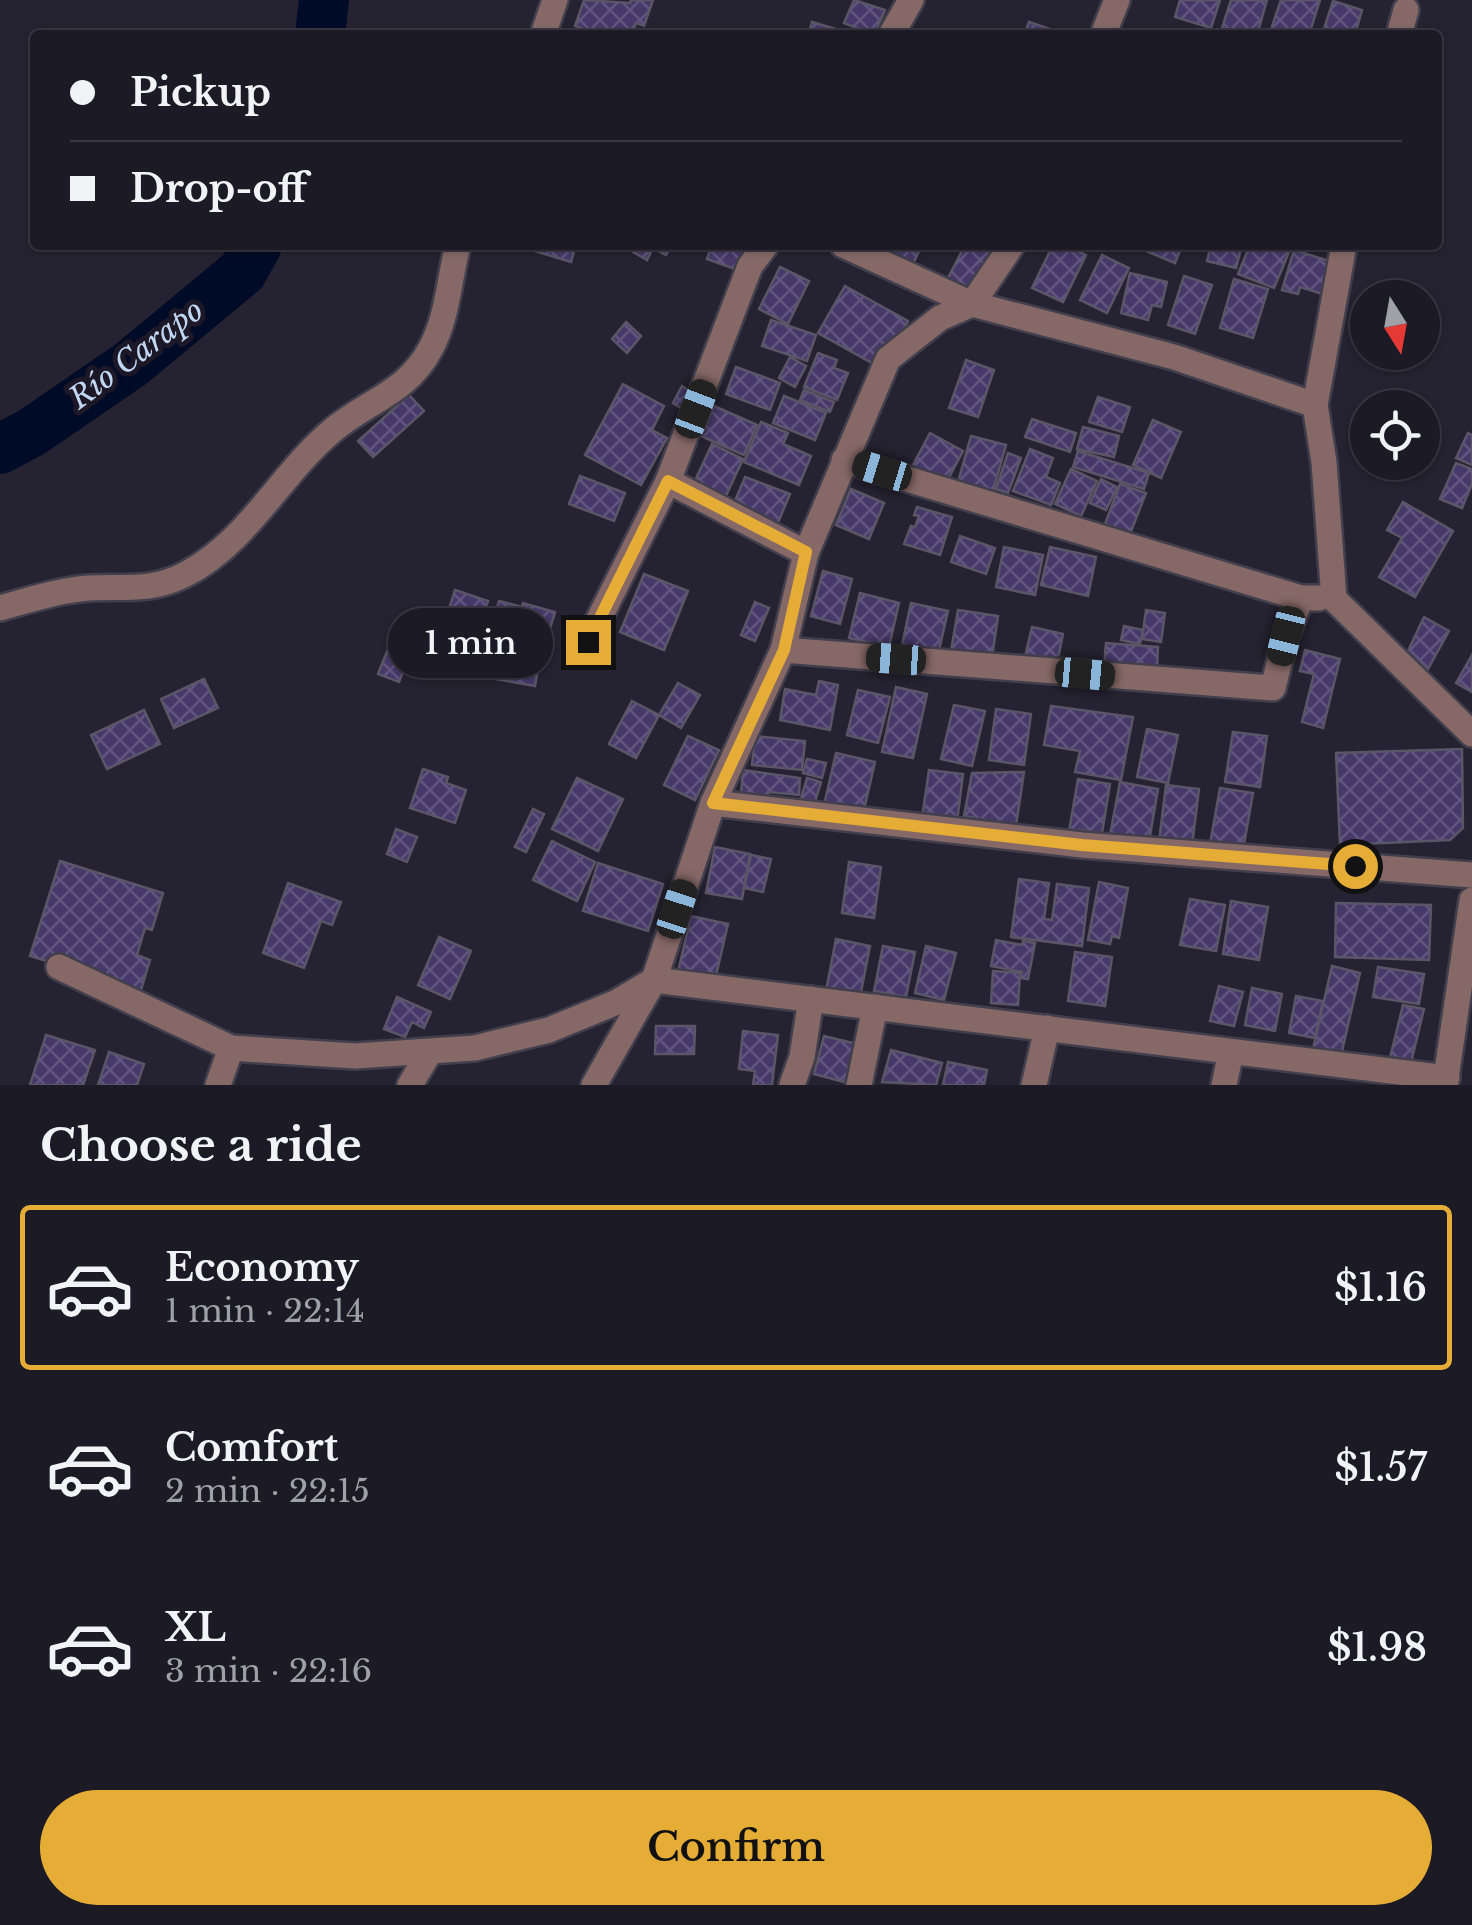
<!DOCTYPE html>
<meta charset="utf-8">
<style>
:root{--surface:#1c1a25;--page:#292732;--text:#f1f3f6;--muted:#a0a1a7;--line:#3a3842;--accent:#e5ad36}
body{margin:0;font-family:"Libre Baskerville",serif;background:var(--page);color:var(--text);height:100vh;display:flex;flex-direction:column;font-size:38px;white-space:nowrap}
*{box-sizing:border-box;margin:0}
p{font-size:32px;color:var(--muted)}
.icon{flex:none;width:55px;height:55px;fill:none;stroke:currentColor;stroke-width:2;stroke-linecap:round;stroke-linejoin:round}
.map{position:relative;height:1085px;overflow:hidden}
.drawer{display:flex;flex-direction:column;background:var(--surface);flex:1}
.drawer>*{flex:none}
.guide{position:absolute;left:30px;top:30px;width:1412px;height:220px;border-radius:10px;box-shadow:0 2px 8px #0004,0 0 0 2px var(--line);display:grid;align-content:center;height:220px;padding:0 40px;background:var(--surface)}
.needle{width:65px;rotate:169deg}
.controls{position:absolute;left:1350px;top:280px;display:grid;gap:20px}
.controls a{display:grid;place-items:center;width:90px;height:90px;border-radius:50%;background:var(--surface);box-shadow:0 2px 8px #0004,0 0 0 2px var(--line);font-size:50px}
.end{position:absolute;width:45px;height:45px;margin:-22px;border:12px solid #e5ad36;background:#111;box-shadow:0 0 0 5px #111}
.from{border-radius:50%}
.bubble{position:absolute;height:70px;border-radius:35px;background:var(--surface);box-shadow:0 2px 8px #0004,0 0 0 2px var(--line);font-size:32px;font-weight:600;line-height:70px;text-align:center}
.car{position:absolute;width:30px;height:60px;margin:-30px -15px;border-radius:12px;box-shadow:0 0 8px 2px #0007;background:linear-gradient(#222 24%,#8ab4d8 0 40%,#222 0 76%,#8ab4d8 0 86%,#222 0)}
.guide b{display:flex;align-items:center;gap:35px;height:95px;font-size:38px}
.guide b+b{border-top:2px solid var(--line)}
.guide i{width:25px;height:25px;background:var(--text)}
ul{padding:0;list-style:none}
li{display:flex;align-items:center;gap:30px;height:165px;margin:0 20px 15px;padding:0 20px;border:5px solid transparent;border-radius:10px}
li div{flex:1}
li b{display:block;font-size:38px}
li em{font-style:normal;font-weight:600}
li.current{border-color:var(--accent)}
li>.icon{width:90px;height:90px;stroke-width:1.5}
h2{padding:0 40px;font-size:45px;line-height:120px}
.primary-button{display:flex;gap:20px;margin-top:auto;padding:20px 40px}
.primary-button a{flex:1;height:115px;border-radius:60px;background:var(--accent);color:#111;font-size:40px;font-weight:600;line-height:115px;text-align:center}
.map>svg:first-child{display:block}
</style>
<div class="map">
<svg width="1472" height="1085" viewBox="0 0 1472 1085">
<defs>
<pattern id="building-cross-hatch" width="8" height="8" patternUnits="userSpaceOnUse" patternTransform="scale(2.5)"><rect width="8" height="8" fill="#46396a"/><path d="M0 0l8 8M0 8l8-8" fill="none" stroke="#60557f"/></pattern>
</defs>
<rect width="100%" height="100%" fill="#252231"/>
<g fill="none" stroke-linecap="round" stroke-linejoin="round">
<g stroke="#000b27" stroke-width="50">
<polyline points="320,35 324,0"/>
<polyline points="0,449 32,432 131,364 242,272 257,245"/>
</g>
</g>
<g fill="url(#building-cross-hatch)" stroke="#5a5668" stroke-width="2.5">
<polygon points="584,0 630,3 631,0 653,0 644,26 636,23 632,35 599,35 575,26"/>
<polygon points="854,0 885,10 874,35 844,23"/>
<polygon points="1180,0 1220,0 1211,28 1175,17"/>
<polygon points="1231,0 1267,0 1257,35 1222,28"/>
<polygon points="1281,0 1320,0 1309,35 1269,35"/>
<polygon points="1333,1 1362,10 1355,35 1322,35"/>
<polygon points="812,22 856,35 808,35"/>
<polygon points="1029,22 1068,35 1024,35"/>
<polygon points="515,245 576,245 571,262"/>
<polygon points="636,245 671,245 666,255 653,248 647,260 633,252"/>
<polygon points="712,245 723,245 747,253 740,271 707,259"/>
<polygon points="884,245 922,245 911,268 880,254"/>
<polygon points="965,245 999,247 973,294 947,280"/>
<polygon points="1053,245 1065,245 1086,255 1063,302 1032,288"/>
<polygon points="1148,245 1182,245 1175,263 1146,251"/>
<polygon points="1211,245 1242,245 1236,268 1207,261"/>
<polygon points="1250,245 1292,245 1274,288 1238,274"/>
<polygon points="1294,250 1339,264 1329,296 1300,287 1298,294 1282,290"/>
<polygon points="1102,255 1129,268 1107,313 1080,300"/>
<polygon points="780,267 809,281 788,324 759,309"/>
<polygon points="1130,273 1167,282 1161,307 1152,305 1148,320 1121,313"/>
<polygon points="1184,276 1212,285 1195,334 1168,325"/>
<polygon points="1234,279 1268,289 1253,338 1220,328"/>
<polygon points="845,286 908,321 881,368 818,333"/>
<polygon points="771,320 816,335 807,361 762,346"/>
<polygon points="626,322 641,336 627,353 612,339"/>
<polygon points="818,353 837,360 834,368 848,373 837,400 804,387"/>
<polygon points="790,357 806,366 795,387 779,378"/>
<polygon points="966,360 994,370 978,417 949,408"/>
<polygon points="736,367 780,383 770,410 726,394"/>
<polygon points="623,384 664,406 652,430 667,438 641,485 585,455"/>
<polygon points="682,386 691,392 682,409 673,403"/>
<polygon points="804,390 834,402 830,412 800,400"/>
<polygon points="409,395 424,411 373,457 358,441"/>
<polygon points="784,396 826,413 815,440 773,423"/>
<polygon points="1098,397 1130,407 1122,432 1089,422"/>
<polygon points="714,406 757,425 744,455 701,436"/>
<polygon points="1032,419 1076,433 1070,452 1025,437"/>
<polygon points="1153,420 1181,432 1161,478 1133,465"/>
<polygon points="761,422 788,433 783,444 811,456 799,485 744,462"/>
<polygon points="1083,427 1119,436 1114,457 1077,449"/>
<polygon points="930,433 963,451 945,485 912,467"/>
<polygon points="1468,433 1472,435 1472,465 1456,458"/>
<polygon points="971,436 1006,445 993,491 958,482"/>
<polygon points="712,444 743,459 724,500 693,485"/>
<polygon points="1030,449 1053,458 1046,477 1060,483 1051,505 1013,491"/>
<polygon points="1078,451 1149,473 1144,489 1073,467"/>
<polygon points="1008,453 1021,458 1008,493 996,489"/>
<polygon points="1456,463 1472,469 1472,484 1462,508 1440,499"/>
<polygon points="1071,469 1097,481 1081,516 1055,504"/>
<polygon points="580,476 625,493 614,521 569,504"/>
<polygon points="745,477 790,494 777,525 732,508"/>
<polygon points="1101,479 1117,487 1106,510 1090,503"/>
<polygon points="1120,484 1146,493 1130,534 1105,524"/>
<polygon points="851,489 884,503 869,539 836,525"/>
<polygon points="1403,502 1453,531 1415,597 1379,577 1402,538 1387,530"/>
<polygon points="917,507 952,517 940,555 904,544 911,526 915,527 919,516 914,515"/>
<polygon points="960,536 995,548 986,574 951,562"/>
<polygon points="1004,547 1043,555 1035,595 996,587"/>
<polygon points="1050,547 1096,557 1088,596 1041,585"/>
<polygon points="823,571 852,579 840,624 811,616"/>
<polygon points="644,574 688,591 664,650 620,632"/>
<polygon points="455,590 488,601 472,648 440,637"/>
<polygon points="860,593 899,603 889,647 849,638"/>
<polygon points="499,601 522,607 523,603 555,612 543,651 489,634"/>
<polygon points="755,602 769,608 755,641 741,635"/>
<polygon points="911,603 948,611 937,659 901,650"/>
<polygon points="958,610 998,616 991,664 950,657"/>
<polygon points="1146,610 1165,613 1161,642 1142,639"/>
<polygon points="1424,617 1449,631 1428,669 1407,653"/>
<polygon points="1124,626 1143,630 1140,644 1121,640"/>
<polygon points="1032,627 1063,634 1056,668 1024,661"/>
<polygon points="394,634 415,642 399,682 378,674"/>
<polygon points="1106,643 1158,647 1157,671 1104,667"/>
<polygon points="484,648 540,658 535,686 479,676"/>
<polygon points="1305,650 1340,659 1323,728 1302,722 1314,674 1300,671"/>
<polygon points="1472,655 1472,692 1456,683"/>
<polygon points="204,679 218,708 174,728 161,699"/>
<polygon points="819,681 838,685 830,730 780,720 785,689 816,695"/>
<polygon points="678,683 700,695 681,728 659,715"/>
<polygon points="896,687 927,694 913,758 882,752"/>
<polygon points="858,690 890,697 878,743 847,735"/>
<polygon points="632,701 659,715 636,758 609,744"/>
<polygon points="954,705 985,711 972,766 941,759"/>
<polygon points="1051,706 1133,717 1121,780 1075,772 1080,751 1044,745"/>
<polygon points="996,709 1031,714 1024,765 989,760"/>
<polygon points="144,710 160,744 107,769 91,735"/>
<polygon points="1147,729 1178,735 1168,783 1137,777"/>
<polygon points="1233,732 1267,736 1260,787 1225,782"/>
<polygon points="688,736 719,750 695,800 664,785"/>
<polygon points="755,736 805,741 802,770 752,765"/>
<polygon points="1462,749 1463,828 1450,840 1340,845 1336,753"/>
<polygon points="836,753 875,762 863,814 824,805"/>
<polygon points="807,759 826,763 822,778 803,773"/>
<polygon points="423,769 448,777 446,783 466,790 455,823 410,808"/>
<polygon points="743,770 800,778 799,795 768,792 767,808 740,806"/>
<polygon points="929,770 963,774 957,822 922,818"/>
<polygon points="1024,772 1016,826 964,816 972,773"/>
<polygon points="577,778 623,799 598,851 552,829"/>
<polygon points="807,778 821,782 813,809 799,805"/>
<polygon points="1078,779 1110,784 1102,833 1079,830 1078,839 1068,837"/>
<polygon points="1120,782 1158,789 1149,842 1110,835"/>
<polygon points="1166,785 1199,789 1192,846 1159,842"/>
<polygon points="1220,788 1253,793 1243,850 1210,844"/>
<polygon points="533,809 544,814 526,852 515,847"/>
<polygon points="396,829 417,837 407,862 387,854"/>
<polygon points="552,841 595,862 577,901 533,880"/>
<polygon points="715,847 750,854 742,899 706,893"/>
<polygon points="751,855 771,859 763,892 744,888"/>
<polygon points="60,861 163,893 152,930 145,928 137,955 150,960 141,990 30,956"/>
<polygon points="849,862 881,867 874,918 842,913"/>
<polygon points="598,863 663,884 648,931 583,911"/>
<polygon points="1019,879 1049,883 1044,919 1052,920 1057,884 1089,888 1082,946 1011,937"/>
<polygon points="1099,882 1128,888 1119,938 1112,936 1110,944 1088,940"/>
<polygon points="288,883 341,902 332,925 321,921 304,968 263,953"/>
<polygon points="1190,899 1225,905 1216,951 1180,945"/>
<polygon points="1231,901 1268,907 1259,960 1223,954"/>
<polygon points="1336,903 1431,905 1429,960 1335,957"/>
<polygon points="691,916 728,924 715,980 678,972"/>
<polygon points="439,937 471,951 450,999 418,985"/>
<polygon points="836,939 870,946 860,997 826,991"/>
<polygon points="996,940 1022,945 1023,941 1035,943 1028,979 1020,978 1022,972 991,966"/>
<polygon points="883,946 915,952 906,997 874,991"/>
<polygon points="926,946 956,953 944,1000 915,993"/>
<polygon points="1075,952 1112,957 1105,1006 1068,1001"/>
<polygon points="1332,966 1360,973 1340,1060 1312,1053"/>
<polygon points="1378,967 1424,974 1419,1004 1373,997"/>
<polygon points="993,971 1020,973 1018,1005 991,1003"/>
<polygon points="1219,986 1243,992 1234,1026 1210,1021"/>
<polygon points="1252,988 1282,994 1275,1031 1245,1025"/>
<polygon points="1296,996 1323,1001 1315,1038 1289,1033"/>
<polygon points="397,997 431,1012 424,1028 412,1022 405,1037 384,1029"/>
<polygon points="1403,1005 1424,1009 1409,1071 1388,1066"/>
<polygon points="656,1026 695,1026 694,1054 655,1054"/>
<polygon points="743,1031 778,1035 772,1085 753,1085 755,1071 739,1069"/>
<polygon points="46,1035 95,1050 83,1085 30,1085"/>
<polygon points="824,1036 865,1046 858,1079 846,1076 844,1082 814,1074"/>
<polygon points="891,1050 942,1063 936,1085 882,1082"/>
<polygon points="109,1052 144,1064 137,1085 98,1085"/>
<polygon points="948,1062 987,1070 984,1085 943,1085"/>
</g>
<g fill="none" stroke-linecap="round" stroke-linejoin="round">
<g stroke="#423f4d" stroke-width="30">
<g id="minor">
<polyline points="543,35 555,0"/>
<polyline points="891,35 911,0"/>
<polyline points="1103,35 1117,0"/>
<polyline points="1399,35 1406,10"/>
<polyline points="843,245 972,304 1174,357 1315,405"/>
<polyline points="1344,245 1315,405 1324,462 1334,599 1472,734"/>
<polyline points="844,460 1301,598 1319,598"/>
<polyline points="668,481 806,553"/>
<path d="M0 608C29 600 60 590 89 588 125 586 152 592 186 574 248 542 281 473 333 430 369 400 407 393 431 348 448 316 449 279 458 245"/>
<polyline points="588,641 668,481 750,266 766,245"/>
<polyline points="783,650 1273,688 1286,636 1301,598"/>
<polyline points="713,803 1082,845 1472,875"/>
<polyline points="59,967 231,1048 355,1056 475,1048 549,1030 617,1002 654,980 1447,1078"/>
<polyline points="218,1085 231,1048"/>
<polyline points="410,1085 429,1053"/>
<polyline points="594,1085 654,980 713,803 783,650 806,553 888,359 940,318 972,304 1012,245"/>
<polyline points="792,1085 802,1057 811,999"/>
<polyline points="859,1085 875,1007"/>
<polyline points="1034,1085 1047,1028"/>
<polyline points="1224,1085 1231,1052"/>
<polyline points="1445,1085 1472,900"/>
</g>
</g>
<use href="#minor" stroke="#866967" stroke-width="25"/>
</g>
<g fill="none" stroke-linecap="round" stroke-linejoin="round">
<polyline stroke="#e5ad36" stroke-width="12" points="588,642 668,481 806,552 784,650 713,803 1082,845 1355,866"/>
</g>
<g text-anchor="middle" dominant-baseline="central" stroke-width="10" stroke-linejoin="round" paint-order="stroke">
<g font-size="30" font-style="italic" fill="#c1d6f2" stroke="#1c1827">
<text transform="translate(136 354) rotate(-37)">Río Carapo</text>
</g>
</g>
</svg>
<div class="controls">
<a><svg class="needle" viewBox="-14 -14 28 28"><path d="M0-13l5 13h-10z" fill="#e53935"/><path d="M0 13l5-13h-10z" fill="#a0a1a7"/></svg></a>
<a><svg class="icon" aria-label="locate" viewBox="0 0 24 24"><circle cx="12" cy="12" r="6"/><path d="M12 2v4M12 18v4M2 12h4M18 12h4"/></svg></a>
</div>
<i class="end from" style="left:1355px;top:866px"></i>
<i class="end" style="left:588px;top:642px"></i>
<div class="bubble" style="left:388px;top:608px;width:165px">1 min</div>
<i class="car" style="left:696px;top:409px;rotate:21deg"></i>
<i class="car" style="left:882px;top:471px;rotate:287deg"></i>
<i class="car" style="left:1286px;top:636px;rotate:194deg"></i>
<i class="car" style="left:896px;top:659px;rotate:274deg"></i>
<i class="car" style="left:1085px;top:674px;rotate:95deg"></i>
<i class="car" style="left:677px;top:909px;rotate:18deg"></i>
<div class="guide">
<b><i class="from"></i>Pickup</b>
<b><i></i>Drop-off</b>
</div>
</div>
<section class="drawer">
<h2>Choose a ride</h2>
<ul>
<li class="current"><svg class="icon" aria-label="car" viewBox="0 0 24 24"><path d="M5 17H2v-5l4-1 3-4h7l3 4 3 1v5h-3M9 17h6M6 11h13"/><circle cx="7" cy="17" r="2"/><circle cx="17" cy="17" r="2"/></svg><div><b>Economy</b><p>1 min · 22:14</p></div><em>$1.16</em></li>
<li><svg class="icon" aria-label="car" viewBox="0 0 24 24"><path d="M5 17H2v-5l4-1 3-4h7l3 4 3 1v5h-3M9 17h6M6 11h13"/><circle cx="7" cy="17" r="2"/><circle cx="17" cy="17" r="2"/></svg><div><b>Comfort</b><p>2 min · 22:15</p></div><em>$1.57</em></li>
<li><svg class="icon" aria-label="car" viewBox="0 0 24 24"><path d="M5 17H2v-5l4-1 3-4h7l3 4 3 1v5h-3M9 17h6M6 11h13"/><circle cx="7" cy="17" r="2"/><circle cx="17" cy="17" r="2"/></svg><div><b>XL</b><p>3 min · 22:16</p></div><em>$1.98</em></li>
</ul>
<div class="primary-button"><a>Confirm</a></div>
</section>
